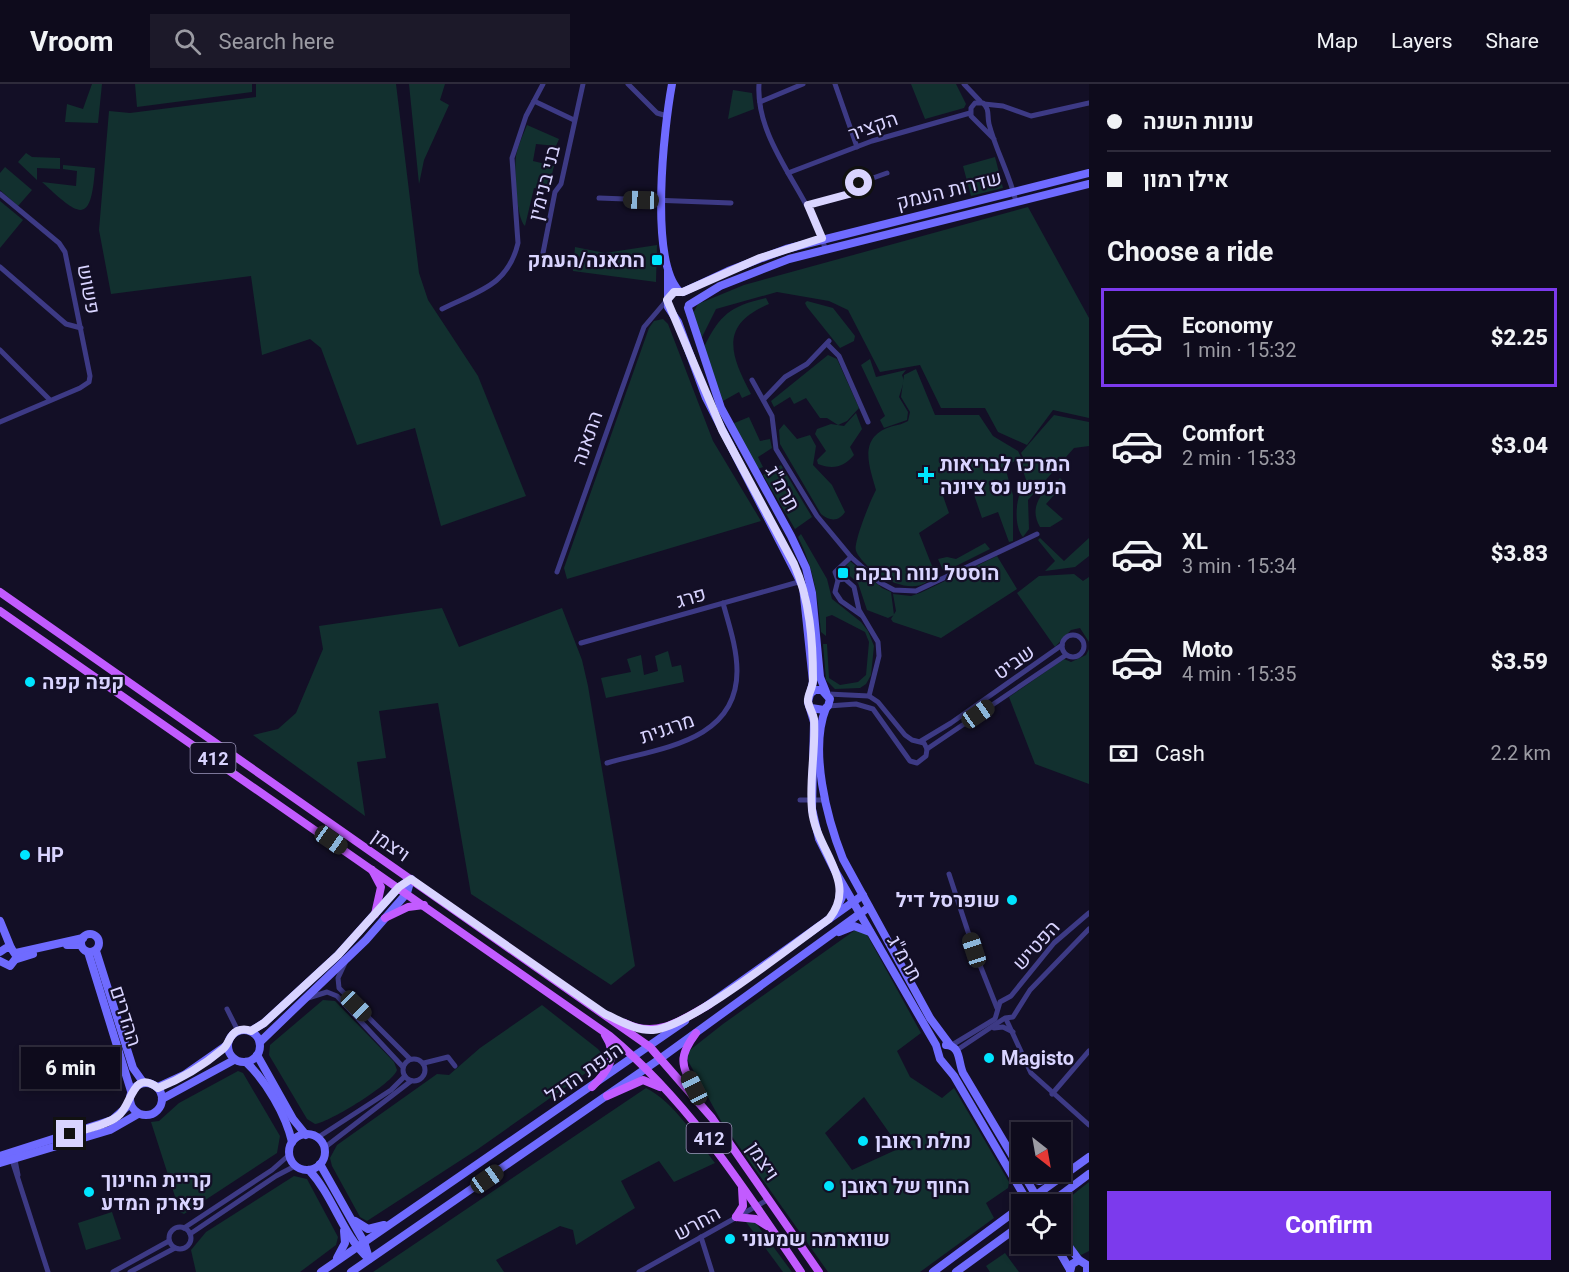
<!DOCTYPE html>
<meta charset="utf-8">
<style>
:root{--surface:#0e0b1c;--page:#1c1929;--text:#f1f3f6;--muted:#9b9ba3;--line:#2e2b3b;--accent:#7c3aed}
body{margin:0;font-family:Roboto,Heebo,sans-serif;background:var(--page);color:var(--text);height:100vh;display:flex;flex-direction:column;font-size:22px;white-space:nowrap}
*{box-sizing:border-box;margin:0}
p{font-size:20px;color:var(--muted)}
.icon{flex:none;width:33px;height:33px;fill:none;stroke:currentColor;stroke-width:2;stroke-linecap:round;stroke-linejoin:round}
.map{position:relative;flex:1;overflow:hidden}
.drawer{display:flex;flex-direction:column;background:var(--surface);width:480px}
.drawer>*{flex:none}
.banner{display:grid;align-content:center;height:132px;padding:0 18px;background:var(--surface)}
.needle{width:39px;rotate:149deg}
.fabs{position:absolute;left:1011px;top:1038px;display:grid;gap:12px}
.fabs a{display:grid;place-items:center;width:60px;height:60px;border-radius:0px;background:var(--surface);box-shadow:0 3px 9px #0003,0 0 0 2px var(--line);font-size:30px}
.end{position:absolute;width:27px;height:27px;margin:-14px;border:8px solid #d9d4ff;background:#111;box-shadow:0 0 0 3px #111}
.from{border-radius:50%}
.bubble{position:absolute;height:42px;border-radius:0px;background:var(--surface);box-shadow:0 3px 9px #0003,0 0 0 2px var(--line);font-size:20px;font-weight:800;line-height:42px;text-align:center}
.car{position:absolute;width:18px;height:36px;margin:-18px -9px;border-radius:8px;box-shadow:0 0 4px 2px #0007;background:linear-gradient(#222 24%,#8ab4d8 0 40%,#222 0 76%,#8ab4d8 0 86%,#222 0)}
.banner b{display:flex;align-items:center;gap:21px;height:57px;font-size:22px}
.banner b+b{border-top:2px solid var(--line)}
.banner i{width:15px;height:15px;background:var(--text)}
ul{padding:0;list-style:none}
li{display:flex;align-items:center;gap:18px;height:99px;margin:0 12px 9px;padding:0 6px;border:3px solid transparent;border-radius:0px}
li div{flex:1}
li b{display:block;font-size:22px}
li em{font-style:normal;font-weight:800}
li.selected{border-color:var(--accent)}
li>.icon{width:54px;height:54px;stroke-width:1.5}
h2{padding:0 18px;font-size:27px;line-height:72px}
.pay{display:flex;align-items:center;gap:15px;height:66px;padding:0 18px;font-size:22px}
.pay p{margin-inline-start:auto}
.cta{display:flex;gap:12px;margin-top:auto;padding:12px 18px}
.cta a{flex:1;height:69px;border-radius:0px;background:var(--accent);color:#fff;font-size:24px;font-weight:800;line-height:69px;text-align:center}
header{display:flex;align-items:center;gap:36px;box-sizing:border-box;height:84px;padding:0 30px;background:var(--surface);border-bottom:2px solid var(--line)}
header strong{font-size:28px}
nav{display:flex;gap:33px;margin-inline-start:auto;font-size:21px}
.search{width:420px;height:54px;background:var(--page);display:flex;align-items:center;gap:15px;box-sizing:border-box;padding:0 21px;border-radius:0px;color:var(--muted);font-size:22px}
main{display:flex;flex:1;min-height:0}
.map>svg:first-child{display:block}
</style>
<header>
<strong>Vroom</strong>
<div class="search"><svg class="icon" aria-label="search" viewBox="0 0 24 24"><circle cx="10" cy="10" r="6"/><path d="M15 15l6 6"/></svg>Search here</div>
<nav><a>Map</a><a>Layers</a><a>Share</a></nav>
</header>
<main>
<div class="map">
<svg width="1089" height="1188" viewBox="0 0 1089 1188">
<rect width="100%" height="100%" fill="#130f26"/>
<g fill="#12302f" fill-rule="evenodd">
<polygon points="92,0 102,0 98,39 65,38 67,20 83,25"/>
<polygon points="135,0 252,0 252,8 137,23"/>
<polygon points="256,0 396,0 419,189 428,216 478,292 526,412 441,442 415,344 357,361 321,264 310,255 262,271 251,192 111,210 99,146 109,27 130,29 256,13"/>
<polygon points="409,0 445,0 440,16 449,21 424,76 419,100"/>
<polygon points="911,0 956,0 966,20 964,24 925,35"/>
<polygon points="733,6 752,9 754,25 728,35"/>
<path d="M527 41 559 55 556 62 536 60 533 77 554 82 548 106 534 104 525 142C516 133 514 86 516 72 518 62 523 51 527 41Z"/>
<polygon points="26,69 32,73 60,74 60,85 37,84 37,96 18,78"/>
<polygon points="995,73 1003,104 971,112 963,82"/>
<path d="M63 81 95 84C91 143 79 132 42 98L76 102 77 87 63 85Z"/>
<polygon points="5,83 32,106 18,122 0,106 0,89"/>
<polygon points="0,117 23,136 0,164"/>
<polygon points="1028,123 1089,234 1089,334 1053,326 1027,361 998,348 985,324 941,324 920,281 880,288 848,226 829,217 777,208 716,225 700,257 692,231 698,220 744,201"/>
<polygon points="657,161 656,198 573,187 575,163 605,169"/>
<path d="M766 214 769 220C719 241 730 270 751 310L742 314 739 308 723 317 704 263C720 230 731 222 766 214Z"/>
<polygon points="807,217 833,224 855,252 854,257 840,264 807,223 805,219"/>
<polygon points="663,235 668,240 713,357 761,437 567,495 564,484 649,244 654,237"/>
<polygon points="828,271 837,275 859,324 847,337 838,341 827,334 820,334 806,314 794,320 790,313 774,323 771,317"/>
<polygon points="870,275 876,293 906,286 902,291 904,297 899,313 908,328 907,336 884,344 880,336 885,332 861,281"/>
<path d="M916 285 935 331H979L993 352 1018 367 1021 373 1005 383 1013 411V457L1009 458 998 428 982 434 971 402 953 406 943 412 949 429 919 449 934 487C922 522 865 489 856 467 853 459 871 415 876 406 870 384 857 354 890 343 896 341 901 341 908 337L910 328 901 313 904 291Z"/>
<path d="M856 329 862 345 850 363 854 371C844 383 833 386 818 380L817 376 826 367 815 350 817 345 831 340 844 342Z"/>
<path d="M1054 331 1089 338V362L1074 364 1028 416 1029 445 1023 453C1013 443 1015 407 1027 399L1020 377 1023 373 1021 369Z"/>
<polygon points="749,333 760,357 770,355 772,364 758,373 763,383 758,385 732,340"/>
<path d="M784 340 797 355 810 351 816 362 813 381 832 401 845 428C839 438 829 437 821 430L780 360 779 346Z"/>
<polygon points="781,381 812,433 795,445 763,391"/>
<path d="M1060 394 1065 399 1046 420 1063 435 1050 443H1040C1030 426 1038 413 1051 400L1053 402Z"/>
<path d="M801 450 827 495 832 515 861 538 868 547 874 562 871 591 866 600 860 604 835 605 826 596 823 560H827L829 594 840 601 858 598 866 591 869 558 865 548 832 531 826 533V552L821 548C818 513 814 485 798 453Z"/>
<polygon points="1040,454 1064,477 1089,454 1089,472 1075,483 1045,487 1055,477 1038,456"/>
<polygon points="985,459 990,465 948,486 943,486 938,475 947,473 956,475"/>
<polygon points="997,472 1017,505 941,554 893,538 891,535 896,527 893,510 911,512 920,509"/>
<polygon points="850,477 882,504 891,508 894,531 888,534 867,526 858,499 843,486"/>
<polygon points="1074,490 1083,497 1089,493 1089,558 1080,544 1071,546 1055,563 1017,509 1039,492"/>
<polygon points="442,524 459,563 562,524 582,576 588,602 635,882 611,901 471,810 438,619 379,627 386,674 357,678 365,732 253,651 278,645 296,629 323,565 319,542"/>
<polygon points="1089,565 1089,700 1035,680 1009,613 1064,575 1071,578 1086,571"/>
<polygon points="668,567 672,583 681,581 684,598 606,614 601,594 631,588 627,575 641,571 644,591 658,587 655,572"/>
<path d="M858 844 865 847 921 949 897 967 910 993 942 1014 954 1004 1009 1098 1008 1104 986 1119 994 1134 920 1188H828L721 1037 687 975 690 966 723 940ZM864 1013 900 1064 852 1086 825 1049Z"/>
<path d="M323 916 335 917 394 978 397 986C393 999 330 1038 315 1040L307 1035 269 971 270 961Z"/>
<polygon points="542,921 598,965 604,972 600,979 478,1065 367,1137 360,1133 332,1082 330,1074 337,1061 437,990 449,991 480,964"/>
<polygon points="238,987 243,989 280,1052 277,1069 184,1130 180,1128 151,1038 159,1037 179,1019"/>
<path d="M646 1004C675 1019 696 1054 715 1079L674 1098 659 1077 621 1097 635 1124 576 1161 573 1146 560 1142 496 1176 504 1188H373Z"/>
<polygon points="294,1092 307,1095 338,1153 336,1161 300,1188 196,1188 191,1166 206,1148"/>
<path d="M1089 1098V1167L1081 1171C1074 1167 1071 1158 1067 1152 1051 1123 1068 1115 1089 1098Z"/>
<polygon points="112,1128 121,1155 86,1166 78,1139"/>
<polygon points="746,1138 755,1138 792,1188 783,1188"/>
<polygon points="1005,1169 1019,1188 990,1188 986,1182"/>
</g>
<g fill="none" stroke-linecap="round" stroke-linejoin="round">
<g stroke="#3d3a85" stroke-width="5">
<polyline points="628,0 657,29 667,32"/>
<path d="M759 0C755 58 810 110 825 164"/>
<polyline points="835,0 857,63"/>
<polyline points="964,0 980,17"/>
<polyline points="534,17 574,36"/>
<polyline points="760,18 803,0"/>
<polyline points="984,20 1003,22 1031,32 1089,19"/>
<path d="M994 55 971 32V24L975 19H983C990 25 987 32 989 40 996 67 1010 91 1016 118"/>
<polyline points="788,89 872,57 970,29"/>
<polyline points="0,110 59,159 65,168 90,292 89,298 80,304 0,338"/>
<polyline points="599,114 731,119"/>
<polyline points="808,121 848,110 859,99 887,89"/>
<polyline points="543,169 555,108 561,100 583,0"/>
<polyline points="0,183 66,240 81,244"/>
<path d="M442 225C478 207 508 202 518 159L512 74 526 32 543 0"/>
<polyline points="827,260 839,272 868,338"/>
<polyline points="0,266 49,315"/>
<polyline points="752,296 772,332 776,365 817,432 851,473 879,498 894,506 916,507 1037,450"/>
<polyline points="764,315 785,293 807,280 829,257"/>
<polyline points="851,473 835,488 838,496 835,508 841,517 861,531"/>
<polyline points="557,488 644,243 667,216"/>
<polyline points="838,496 845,495 854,503 859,526 878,558 879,572 869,612"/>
<circle cx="1073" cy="562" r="11"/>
<polyline points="581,559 802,497"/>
<polyline points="828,610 869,612 878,618 905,651 912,656 924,659 927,665 926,672 917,679 910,677 873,625 856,620 828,622"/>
<polyline points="921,657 951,639 1062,561"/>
<polyline points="927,665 1066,571"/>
<path d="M607 679C659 664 737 658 737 587 737 564 729 541 723 519"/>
<polyline points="800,716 824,716"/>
<polyline points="949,790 974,866 997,924"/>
<polyline points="345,879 338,894 339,904 410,975"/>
<polyline points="308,914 327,908 337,912 403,983"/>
<polyline points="227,925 238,947"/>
<polyline points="1006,935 1031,989 1089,1041"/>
<polyline points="994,944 1003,943 1013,948"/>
<polyline points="952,961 995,935 1000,918 1011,912 1054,859 1089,829"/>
<polyline points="957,966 1005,934 1013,933 1030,906 1089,845"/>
<circle cx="414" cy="986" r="11"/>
<polyline points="424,979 448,973 455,982"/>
<polyline points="1052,1010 1089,967"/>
<polyline points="317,1054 391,1006 405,992"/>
<polyline points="324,1064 411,997"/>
<polyline points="14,1071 18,1091"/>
<polyline points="11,1073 48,1188"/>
<circle cx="180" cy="1154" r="11"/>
<polyline points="184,1144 272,1086 289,1071"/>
<polyline points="190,1150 276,1092 295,1082"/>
<polyline points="701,1153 712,1188"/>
<polyline points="113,1188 169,1157"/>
<polyline points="130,1188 175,1164"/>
<polyline points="639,1188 769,1115"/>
</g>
<g stroke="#6f6bff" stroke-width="8">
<path d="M672 0C664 43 649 175 679 207"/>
<polyline points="668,187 668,223 678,238 706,314 803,503 813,598 808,618 814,638 812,725 819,755 834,785 936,961 940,975 954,992 1029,1120"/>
<polyline points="683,208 728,187 786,165 1089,89"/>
<polyline points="689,221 720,202 789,175 1089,100"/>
<polyline points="688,224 721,324 791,452 806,484 812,509 820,593 826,608"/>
<polyline points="810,610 815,606 822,606 830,615 828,622 824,626 811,624"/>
<path d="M826 624C809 666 827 735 843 775L930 934 950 961"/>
<polyline points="835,828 842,813 840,800"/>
<polyline points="0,837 11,864"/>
<polyline points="839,848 854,842 870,848"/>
<circle cx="90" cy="859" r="9"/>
<polyline points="67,861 81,861"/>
<polyline points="96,867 133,984 143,998"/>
<polyline points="0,868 6,864 11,864 17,873 10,882 0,877"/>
<polyline points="88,868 131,1007"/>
<polyline points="16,869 83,854"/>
<polyline points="17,875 33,870"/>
<polyline points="705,923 863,811"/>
<circle cx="244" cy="962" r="16"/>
<polyline points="251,947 264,939 338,871 399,803 411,795"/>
<polyline points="260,958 366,856 407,809 411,795"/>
<path d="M946 961C961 962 958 978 963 989L1041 1120"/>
<polyline points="257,971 293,1035 306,1051"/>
<path d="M246 978C266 997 286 1031 292 1058"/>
<circle cx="146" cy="1015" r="16"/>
<polyline points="158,1003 184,991 227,961"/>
<polyline points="162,1015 234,976"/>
<circle cx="307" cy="1068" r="18"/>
<polyline points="0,1072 112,1036 130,1020"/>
<polyline points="0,1079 110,1046 138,1030"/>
<polyline points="320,1080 364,1158 369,1174"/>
<path d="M309 1086C334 1113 342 1151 369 1175"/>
<polyline points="1025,1093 1039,1097 1059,1092"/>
<polyline points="1032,1114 1089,1073"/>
<polyline points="1049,1120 1089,1090"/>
<polyline points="355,1137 368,1145 384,1141"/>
<polyline points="1060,1150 1079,1176"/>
<polyline points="1055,1160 1070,1186"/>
<polyline points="337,1174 345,1159 344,1147"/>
<polyline points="321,1188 685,937"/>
<polyline points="351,1188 661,974 869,823"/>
<polyline points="933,1188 1022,1122"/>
<polyline points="956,1188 1022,1140"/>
<polyline points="1070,1188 1072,1180 1079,1176 1087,1181 1087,1188"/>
</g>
<g stroke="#c25bff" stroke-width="8">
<polyline points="0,508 650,963 712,1034 819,1188"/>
<path d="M0 527 610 952C689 1018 744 1104 801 1188"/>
<polyline points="372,786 381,803 375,830"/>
<polyline points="385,834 408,823 424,821"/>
<path d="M625 939C657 955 682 936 710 920"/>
<path d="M592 1003C608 987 619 972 605 951"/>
<path d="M694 1005C681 980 678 973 696 949"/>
<polyline points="607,1012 643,996 660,1003"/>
<polyline points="736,1133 756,1135 767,1142"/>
<polyline points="736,1133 743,1122 742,1104"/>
</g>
</g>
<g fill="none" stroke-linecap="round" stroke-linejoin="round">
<path stroke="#d9d4ff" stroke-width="8" d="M70 1050C85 1045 105 1042 118 1032 132 1022 132 984 158 1004 181 995 204 981 223 965 229 960 229 951 237 947 242 945 246 945 251 947L264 939 338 871 399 803 411 795 605 930C621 937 636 947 653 946 689 944 795 859 829 835 859 798 816 767 812 726 809 696 816 665 814 635 813 629 809 624 808 618 807 611 813 604 813 596 813 557 810 516 794 480L722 346 667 216 674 208H683L760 174 822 154 808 121 849 110 859 99"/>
</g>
<g fill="#00e5ff" stroke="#130f26" stroke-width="2">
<rect x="651" y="170" width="12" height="12" rx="3"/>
<path d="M923 382h6v6h6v6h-6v6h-6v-6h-6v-6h6z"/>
<rect x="837" y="483" width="12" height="12" rx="3"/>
<circle cx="30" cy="598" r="6"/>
<circle cx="25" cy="771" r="6"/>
<circle cx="1012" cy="816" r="6"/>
<circle cx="989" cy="974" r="6"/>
<circle cx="863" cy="1057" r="6"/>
<circle cx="829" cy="1102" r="6"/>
<circle cx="89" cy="1108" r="6"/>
<circle cx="730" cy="1155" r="6"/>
</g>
<g text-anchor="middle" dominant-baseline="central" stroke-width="4.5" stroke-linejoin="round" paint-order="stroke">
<g fill="#130f26" stroke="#9e99be" stroke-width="1.5">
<rect x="190.5" y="659" width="45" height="30" rx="4.5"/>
<rect x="686.5" y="1039" width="45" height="30" rx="4.5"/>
</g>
<g font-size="18" font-weight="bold" fill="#d9d4ff">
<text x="213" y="674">412</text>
<text x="709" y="1054">412</text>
</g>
<g font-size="20" fill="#d9d4ff" stroke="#130f26">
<text transform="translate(873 42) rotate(-20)">הקציר</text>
<text transform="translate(544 99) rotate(-76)">בני בנימין</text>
<text transform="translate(949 106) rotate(-14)">שדרות העמק</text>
<text transform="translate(89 205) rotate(79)">פשוש</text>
<text transform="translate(587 354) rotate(-71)">התאנה</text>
<text transform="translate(783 404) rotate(61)">תרמ"ג</text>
<text transform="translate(691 513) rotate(-16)">פרג</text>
<text transform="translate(1014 578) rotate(-35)">שביט</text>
<text transform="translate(667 644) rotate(-19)">מרגנית</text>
<text transform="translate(391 761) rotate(35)">ויצמן</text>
<text transform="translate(1036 861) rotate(-48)">הפטיש</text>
<text transform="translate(905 874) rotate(60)">תרמ"ג</text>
<text transform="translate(126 932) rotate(72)">ההדרים</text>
<text transform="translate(584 988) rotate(-35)">הנפת הדגל</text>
<text transform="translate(763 1077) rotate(56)">ויצמן</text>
<text transform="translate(697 1139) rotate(-29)">החרש</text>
</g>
<g font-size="20" font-weight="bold" fill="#d9d4ff" stroke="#130f26" text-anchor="start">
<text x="645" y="176" text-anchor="end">התאנה/העמק</text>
<text x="940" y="380">המרכז לבריאות<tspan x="940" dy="23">הנפש נס ציונה</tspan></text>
<text x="855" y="489">הוסטל נווה רבקה</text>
<text x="42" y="598">קפה קפה</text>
<text x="37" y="771">HP</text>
<text x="1000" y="816" text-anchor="end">שופרסל דיל</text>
<text x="1001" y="974">Magisto</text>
<text x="875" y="1057">נחלת ראובן</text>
<text x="101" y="1096">קריית החינוך<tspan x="101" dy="23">פארק המדע</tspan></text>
<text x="841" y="1102">החוף של ראובן</text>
<text x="742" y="1155">שווארמה שמעוני</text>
</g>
</g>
</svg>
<div class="fabs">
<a><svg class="needle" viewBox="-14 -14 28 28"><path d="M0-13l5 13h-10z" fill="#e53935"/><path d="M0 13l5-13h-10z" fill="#9b9ba3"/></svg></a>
<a><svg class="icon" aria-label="locate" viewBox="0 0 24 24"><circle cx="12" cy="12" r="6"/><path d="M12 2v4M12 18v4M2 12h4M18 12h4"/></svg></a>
</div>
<i class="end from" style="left:859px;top:99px"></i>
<i class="end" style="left:70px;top:1050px"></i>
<div class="bubble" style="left:21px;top:963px;width:99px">6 min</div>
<i class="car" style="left:641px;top:116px;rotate:272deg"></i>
<i class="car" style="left:978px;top:630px;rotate:55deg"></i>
<i class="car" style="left:331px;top:756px;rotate:125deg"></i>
<i class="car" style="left:974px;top:866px;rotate:342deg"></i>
<i class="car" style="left:356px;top:922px;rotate:135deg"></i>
<i class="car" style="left:694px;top:1004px;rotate:333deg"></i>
<i class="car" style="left:487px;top:1095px;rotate:55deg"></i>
</div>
<section class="drawer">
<div class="banner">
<b><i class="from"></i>עונות השנה</b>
<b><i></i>אילן רמון</b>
</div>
<h2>Choose a ride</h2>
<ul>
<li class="selected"><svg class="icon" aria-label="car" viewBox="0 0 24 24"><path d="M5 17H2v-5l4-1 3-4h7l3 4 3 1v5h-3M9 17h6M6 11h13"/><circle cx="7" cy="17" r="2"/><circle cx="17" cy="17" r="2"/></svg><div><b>Economy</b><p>1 min · 15:32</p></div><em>$2.25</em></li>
<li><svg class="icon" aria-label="car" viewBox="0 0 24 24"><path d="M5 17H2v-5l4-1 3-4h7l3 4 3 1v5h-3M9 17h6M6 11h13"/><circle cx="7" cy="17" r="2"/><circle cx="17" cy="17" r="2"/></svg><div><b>Comfort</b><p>2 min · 15:33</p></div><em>$3.04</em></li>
<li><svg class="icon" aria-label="car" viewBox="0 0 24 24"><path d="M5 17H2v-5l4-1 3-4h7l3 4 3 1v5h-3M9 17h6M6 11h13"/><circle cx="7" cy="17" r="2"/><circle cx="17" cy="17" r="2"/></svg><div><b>XL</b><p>3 min · 15:34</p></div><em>$3.83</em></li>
<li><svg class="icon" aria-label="car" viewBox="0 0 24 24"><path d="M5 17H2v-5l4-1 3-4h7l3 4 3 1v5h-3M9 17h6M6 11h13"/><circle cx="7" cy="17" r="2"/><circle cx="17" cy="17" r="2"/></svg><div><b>Moto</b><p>4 min · 15:35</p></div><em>$3.59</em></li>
</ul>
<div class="pay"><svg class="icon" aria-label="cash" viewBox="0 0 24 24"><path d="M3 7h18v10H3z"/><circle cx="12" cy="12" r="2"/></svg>Cash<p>2.2 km</p></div>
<div class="cta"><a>Confirm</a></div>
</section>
</main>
